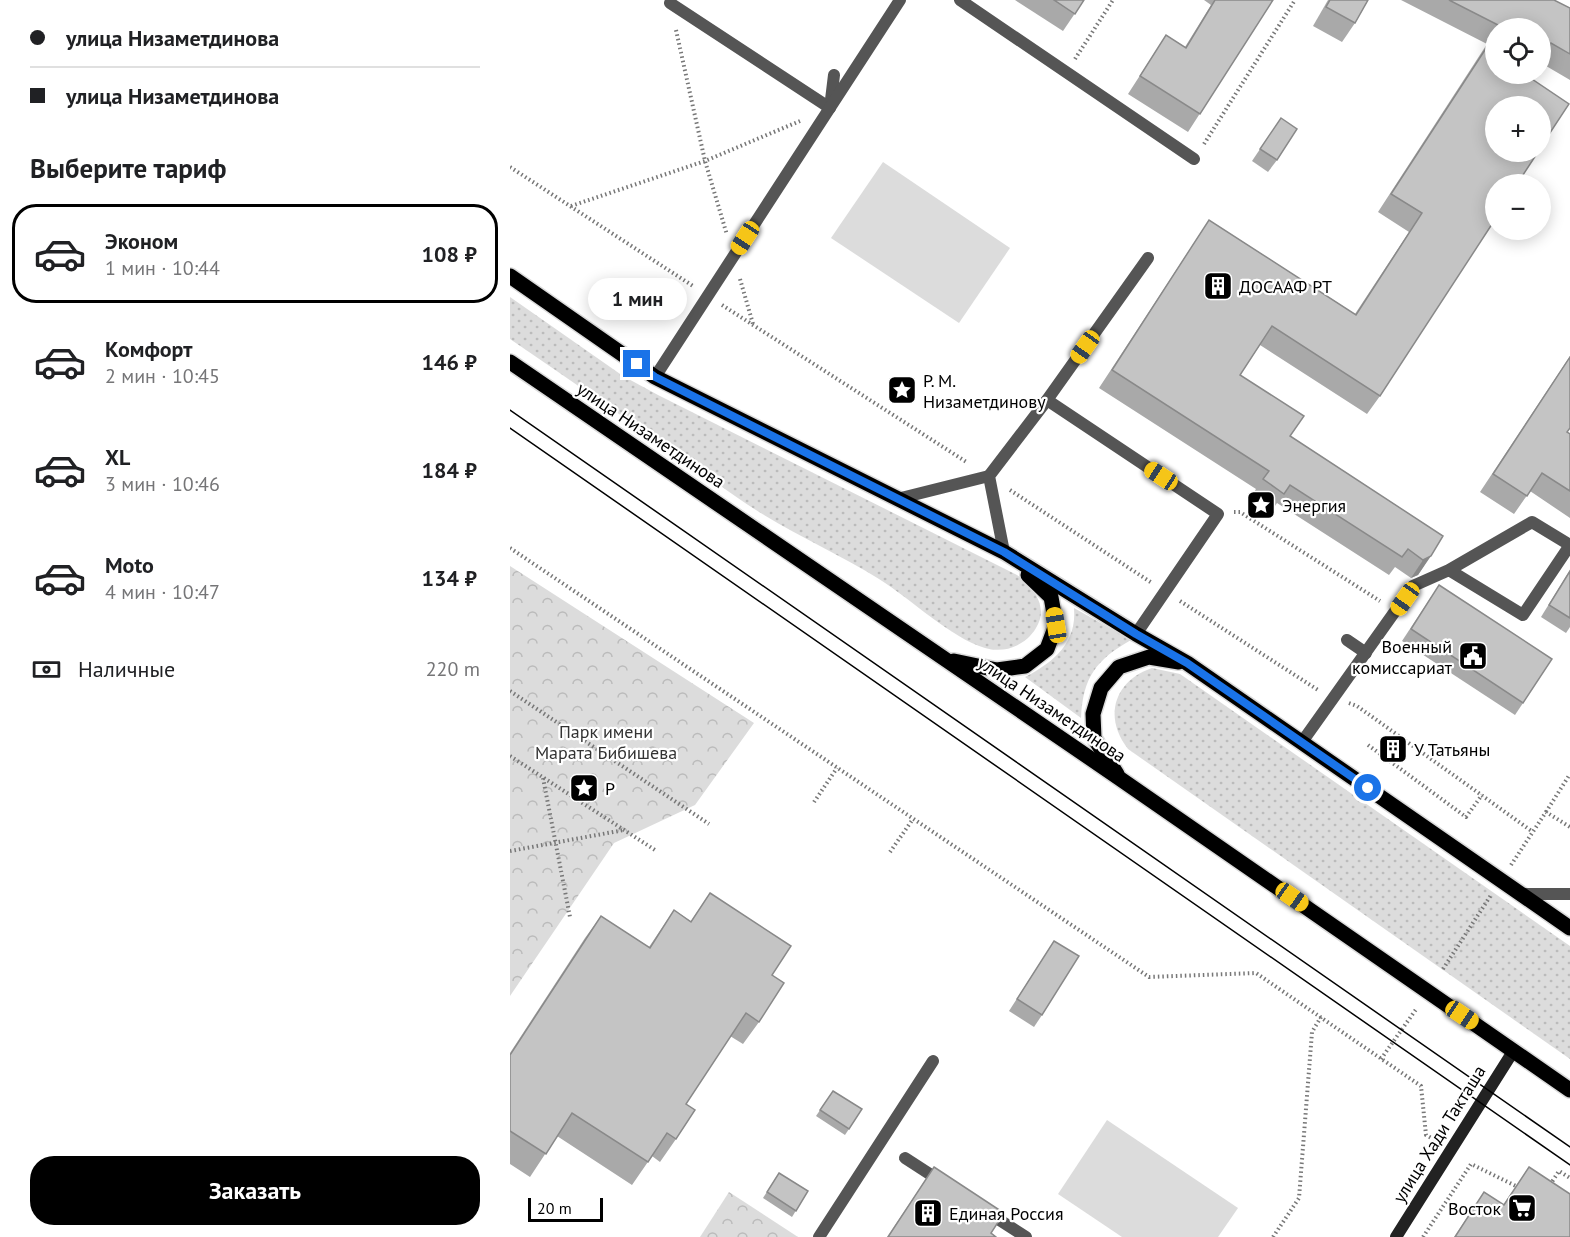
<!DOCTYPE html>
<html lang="ru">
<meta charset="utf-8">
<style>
:root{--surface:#fff;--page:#f2f2f2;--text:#202124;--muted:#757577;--line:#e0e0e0;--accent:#000}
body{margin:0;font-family:"PT Sans",sans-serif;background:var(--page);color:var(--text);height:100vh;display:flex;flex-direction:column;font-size:22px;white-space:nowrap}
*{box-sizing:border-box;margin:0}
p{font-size:20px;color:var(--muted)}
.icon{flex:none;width:33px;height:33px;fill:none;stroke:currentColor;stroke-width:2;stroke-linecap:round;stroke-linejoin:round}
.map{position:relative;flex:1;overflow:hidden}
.panel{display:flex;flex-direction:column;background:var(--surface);width:510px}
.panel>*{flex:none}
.top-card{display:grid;align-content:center;height:132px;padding:0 30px;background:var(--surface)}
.buttons{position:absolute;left:975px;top:18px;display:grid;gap:12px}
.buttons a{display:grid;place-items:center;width:66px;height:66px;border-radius:50%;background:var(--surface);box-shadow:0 3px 15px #0003;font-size:30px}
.scale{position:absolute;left:18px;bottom:15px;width:75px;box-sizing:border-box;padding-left:6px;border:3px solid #000;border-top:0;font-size:16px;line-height:21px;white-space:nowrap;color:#000;-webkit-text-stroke:4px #fff;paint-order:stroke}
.end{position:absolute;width:27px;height:27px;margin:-14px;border:8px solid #1a73e8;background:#fff;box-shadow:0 0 0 3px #fff}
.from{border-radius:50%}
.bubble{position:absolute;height:42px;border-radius:21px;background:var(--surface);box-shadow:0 3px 15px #0003;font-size:20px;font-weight:700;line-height:42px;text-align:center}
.car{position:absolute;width:18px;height:36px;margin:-18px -9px;border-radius:8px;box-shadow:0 0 4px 2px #0007;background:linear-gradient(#f5c518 24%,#345 0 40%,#f5c518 0 76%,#345 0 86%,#f5c518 0)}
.top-card b{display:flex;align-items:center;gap:21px;height:57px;font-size:22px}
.top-card b+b{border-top:2px solid var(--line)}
.top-card i{width:15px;height:15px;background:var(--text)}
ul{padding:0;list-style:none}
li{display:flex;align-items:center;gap:18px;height:99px;margin:0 12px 9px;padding:0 18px;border:3px solid transparent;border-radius:24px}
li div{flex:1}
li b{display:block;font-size:22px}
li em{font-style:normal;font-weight:700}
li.on{border-color:var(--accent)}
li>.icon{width:54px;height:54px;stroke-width:1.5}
h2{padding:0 30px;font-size:27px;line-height:72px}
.pay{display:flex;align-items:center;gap:15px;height:66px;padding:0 30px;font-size:22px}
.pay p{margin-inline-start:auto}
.button{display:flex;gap:12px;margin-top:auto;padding:12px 30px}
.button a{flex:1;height:69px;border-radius:24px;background:var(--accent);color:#fff;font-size:24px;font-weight:700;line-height:69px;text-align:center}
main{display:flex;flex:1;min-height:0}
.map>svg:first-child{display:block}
</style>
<main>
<section class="panel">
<div class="top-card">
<b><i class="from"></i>улица Низаметдинова</b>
<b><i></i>улица Низаметдинова</b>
</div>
<h2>Выберите тариф</h2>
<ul>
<li class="on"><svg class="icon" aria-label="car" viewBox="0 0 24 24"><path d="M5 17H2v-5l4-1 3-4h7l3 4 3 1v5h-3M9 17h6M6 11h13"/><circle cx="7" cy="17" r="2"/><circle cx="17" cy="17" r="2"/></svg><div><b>Эконом</b><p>1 мин · 10:44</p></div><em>108 ₽</em></li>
<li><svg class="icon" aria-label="car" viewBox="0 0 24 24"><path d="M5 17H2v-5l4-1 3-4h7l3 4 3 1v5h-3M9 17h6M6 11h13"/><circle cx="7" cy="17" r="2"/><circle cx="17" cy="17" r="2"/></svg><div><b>Комфорт</b><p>2 мин · 10:45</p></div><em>146 ₽</em></li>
<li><svg class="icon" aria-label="car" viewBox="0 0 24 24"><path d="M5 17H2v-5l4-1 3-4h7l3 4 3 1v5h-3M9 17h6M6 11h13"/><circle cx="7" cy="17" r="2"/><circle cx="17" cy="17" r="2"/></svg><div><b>XL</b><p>3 мин · 10:46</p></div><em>184 ₽</em></li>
<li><svg class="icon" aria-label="car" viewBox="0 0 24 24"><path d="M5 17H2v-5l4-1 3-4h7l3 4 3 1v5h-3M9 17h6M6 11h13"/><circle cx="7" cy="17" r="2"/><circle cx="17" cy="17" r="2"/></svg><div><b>Moto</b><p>4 мин · 10:47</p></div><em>134 ₽</em></li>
</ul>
<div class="pay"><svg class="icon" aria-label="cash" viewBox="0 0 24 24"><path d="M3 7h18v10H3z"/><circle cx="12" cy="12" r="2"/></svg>Наличные<p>220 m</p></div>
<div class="button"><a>Заказать</a></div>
</section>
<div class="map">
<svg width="1060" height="1237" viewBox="0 0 1060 1237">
<defs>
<pattern id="grass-dots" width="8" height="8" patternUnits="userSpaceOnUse" patternTransform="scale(1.5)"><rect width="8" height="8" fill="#dcdcdc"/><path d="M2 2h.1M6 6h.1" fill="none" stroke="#bbb" stroke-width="1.8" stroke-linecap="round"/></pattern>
<pattern id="forest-crowns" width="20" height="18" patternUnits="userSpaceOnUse" patternTransform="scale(1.5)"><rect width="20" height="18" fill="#dcdcdc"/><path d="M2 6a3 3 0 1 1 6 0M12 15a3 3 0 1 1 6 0" fill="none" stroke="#bbb"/></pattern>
</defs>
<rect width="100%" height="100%" fill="#fff"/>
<g fill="url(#grass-dots)">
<path d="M0 297 113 376 148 395 507 575C524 588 539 607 526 628 516 645 495 654 475 648 441 638 401 599 369 579 332 556 292 538 254 515 224 497 197 475 168 455 112 416 56 377 0 339Z"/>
<path d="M564 608 621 640C586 660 573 677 571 718L515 677C544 662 567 643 564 608Z"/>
<path d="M642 668 670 674 1060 946V1059L618 749C593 717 604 681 642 668Z"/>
</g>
<g fill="url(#forest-crowns)">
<polygon points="0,566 244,723 185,805 104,843 0,996"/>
<polygon points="219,1192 288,1237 190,1237"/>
</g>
<g fill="#dcdcdc">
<polygon points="373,162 500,248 449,323 321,238"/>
<polygon points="597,1120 728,1208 708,1237 612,1237 548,1194"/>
</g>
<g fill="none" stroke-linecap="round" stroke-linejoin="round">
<g stroke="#dbdbdb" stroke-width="18">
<g id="primary">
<polyline points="0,276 145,377 494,552 626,634 677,663 1060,928"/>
<polyline points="0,362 609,778 1060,1090"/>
<polyline points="444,661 487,670 515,666 537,649 546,625 541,597 518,575"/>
<polyline points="607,774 584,738 583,714 591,688 609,667 639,657 669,662"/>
</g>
</g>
<g stroke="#777" stroke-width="4" stroke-dasharray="1.5 3" stroke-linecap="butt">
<polyline points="166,30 195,161 217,235"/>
<polyline points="565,59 603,0"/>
<polyline points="694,144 785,0"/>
<polyline points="0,167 183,286"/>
<polyline points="61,206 195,161 290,121"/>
<polyline points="230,279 243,324"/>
<polyline points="212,305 458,463"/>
<polyline points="500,490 642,583"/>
<polyline points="724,512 730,512 870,601"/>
<polyline points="0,548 639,977 746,973 911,1086 916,1135 925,1140"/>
<polyline points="670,601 808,690"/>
<polyline points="0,691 199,824"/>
<polyline points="839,703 847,706 1023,832"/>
<polyline points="858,745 956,817 972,795"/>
<polyline points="0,756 145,850"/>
<polyline points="33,778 60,917"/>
<polyline points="304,802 327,768"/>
<polyline points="1036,812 1060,774"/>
<polyline points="0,851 114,830"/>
<polyline points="380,852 403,819"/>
<polyline points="1001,865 1036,812 1060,827"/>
<polyline points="933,969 981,895"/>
<polyline points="871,1059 907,1008"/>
<polyline points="1040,1185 1049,1171 1060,1178"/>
<polyline points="763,1237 789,1198 802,1032 811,1017"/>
<polyline points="913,1237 961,1164 1008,1187"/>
</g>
<g stroke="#555" stroke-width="12">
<polyline points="450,0 684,159"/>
<polyline points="160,3 320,108 324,75"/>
<polyline points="145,377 390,0"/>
<polyline points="537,400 708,514 626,634"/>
<polyline points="387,499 479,476"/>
<polyline points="494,552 479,476 537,400 638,258"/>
<polyline points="837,640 856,653"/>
<polyline points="792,742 903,586 939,570 1013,615 1060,545 1022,522 939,570"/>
<polyline points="395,1158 432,1182"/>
<polyline points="477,1212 516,1237"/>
<polyline points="309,1237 423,1061"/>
</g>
<polyline stroke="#555" stroke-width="12" points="1011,894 1060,894"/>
<polyline stroke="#222" stroke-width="12" points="886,1237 1004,1050"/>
<use href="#primary" stroke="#000" stroke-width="15"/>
<g stroke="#000" stroke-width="1.5">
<polyline points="0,410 1060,1147"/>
<polyline points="0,428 1060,1165"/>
</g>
</g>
<g fill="#a9a9a9">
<polygon points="505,0 574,0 553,31"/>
<polygon points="694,0 763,0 678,132 618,94 656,35 675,47 701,5"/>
<polygon points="818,0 858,0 845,23 832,42 803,26"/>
<polygon points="891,0 1044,0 1060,8 1060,80 1031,63 1030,28 986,28 986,74 870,396 857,414 750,345 730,375 780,436 933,536 908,575 901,578 885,567 879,575 767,503 761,512 740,498 746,489 589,388 699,220 845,314 899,232 868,212 977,44"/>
<polygon points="771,118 767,160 758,172 742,161"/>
<polygon points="1060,356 1060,428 1057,432 1060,434 1060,518 1020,491 1004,514 970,492"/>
<polygon points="1060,570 1060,627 1056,633 1031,617"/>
<polygon points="921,597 1013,703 1005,715 892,641"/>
<polygon points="200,893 262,975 249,1022 233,1044 220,1036 176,1104 166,1139 150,1162 142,1156 122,1185 47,1136 20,1177 0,1164 0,1053 75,938 91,916 139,947 164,910 181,921"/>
<polygon points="544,941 532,1015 524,1027 499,1011"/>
<polygon points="323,1091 352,1109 335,1135 306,1116"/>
<polygon points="424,1167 481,1233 486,1237 377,1237"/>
<polygon points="1019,1167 1060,1237 944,1237 974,1192 993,1205"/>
<polygon points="269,1173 298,1191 282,1217 253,1198"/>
</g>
<polygon fill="#898989" points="921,556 908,575 901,578 913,560"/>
<g fill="#c4c4c4" stroke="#898989" stroke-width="1.5">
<polygon points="544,0 574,0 565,14"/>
<polygon points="705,0 763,0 690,114 630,76 656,35 676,48"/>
<polygon points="820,0 858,0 845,23 816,7"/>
<polygon points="939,0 1044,0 1060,8 1060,54 1041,43 1030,64 1030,28 988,28 990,26"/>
<polygon points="986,33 986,74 1025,74 1022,79 1059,104 1030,148 1030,106 986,106 986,152 1028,152 1007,184 986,184 986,218 870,396 762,326 730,375 794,416 780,436 933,536 921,556 913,560 898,549 892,557 780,485 774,494 753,479 759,471 602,370 699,220 846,315 912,213 881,194"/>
<polygon points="771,118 787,129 767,160 750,149"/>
<polygon points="1060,357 1060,428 1057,432 1060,434 1060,491 1032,473 1017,496 983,474"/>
<polygon points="1060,571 1060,618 1039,605"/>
<polygon points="929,585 1042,659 1013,703 901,629"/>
<polygon points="200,893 281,946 262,975 274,983 249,1022 236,1013 176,1104 185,1110 166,1139 157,1133 138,1162 62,1113 36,1154 0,1131 0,1055 91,916 140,948 164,910 181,922"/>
<polygon points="544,941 569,956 532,1015 507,999"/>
<polygon points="323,1091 352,1109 339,1129 310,1110"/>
<polygon points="424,1167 494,1213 481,1233 486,1237 378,1237"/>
<polygon points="1019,1167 1060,1194 1060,1237 945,1237 974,1192 994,1205"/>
<polygon points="269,1173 298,1191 286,1211 257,1192"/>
</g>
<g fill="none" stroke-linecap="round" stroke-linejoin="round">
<polyline stroke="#1a73e8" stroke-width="8" points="127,364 145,377 494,552 626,634 677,663 858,788"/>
</g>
<defs>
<g id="building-square" transform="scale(1.5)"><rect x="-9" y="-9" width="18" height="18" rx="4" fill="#000" stroke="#fff"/><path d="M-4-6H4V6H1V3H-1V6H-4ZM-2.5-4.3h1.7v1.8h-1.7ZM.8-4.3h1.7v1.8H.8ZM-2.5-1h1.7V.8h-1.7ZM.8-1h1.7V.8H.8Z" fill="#fff"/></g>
<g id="sight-square" transform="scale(1.5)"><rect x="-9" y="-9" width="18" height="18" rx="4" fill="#000" stroke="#fff"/><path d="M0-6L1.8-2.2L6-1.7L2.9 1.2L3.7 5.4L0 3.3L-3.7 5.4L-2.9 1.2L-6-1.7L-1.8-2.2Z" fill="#fff"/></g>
<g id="civic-square" transform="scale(1.5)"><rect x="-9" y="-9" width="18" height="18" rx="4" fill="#000" stroke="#fff"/><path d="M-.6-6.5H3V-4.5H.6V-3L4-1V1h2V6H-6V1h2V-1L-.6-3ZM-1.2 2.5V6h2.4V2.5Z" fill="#fff"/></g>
<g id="supermarket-square" transform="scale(1.5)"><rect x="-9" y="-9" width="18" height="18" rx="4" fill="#000" stroke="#fff"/><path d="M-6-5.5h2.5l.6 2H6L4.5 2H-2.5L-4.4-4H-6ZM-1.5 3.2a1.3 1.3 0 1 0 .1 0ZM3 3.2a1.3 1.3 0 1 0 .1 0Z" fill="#fff"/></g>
</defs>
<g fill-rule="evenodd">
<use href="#building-square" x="708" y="286"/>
<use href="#sight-square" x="392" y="390"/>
<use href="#sight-square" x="751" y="505"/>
<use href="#civic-square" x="963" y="656"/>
<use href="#building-square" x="883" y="749"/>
<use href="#sight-square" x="74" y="788"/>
<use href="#supermarket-square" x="1012" y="1208"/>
<use href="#building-square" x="418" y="1213"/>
</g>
<g text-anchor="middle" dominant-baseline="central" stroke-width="4.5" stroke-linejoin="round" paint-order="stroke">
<g font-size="18" fill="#000" stroke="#fff" text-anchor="start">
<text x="729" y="286">ДОСААФ РТ</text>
<text x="413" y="380">Р. М.<tspan x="413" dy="21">Низаметдинову</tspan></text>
<text x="772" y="505">Энергия</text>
<text x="942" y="646" text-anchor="end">Военный<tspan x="942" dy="21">комиссариат</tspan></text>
<text x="904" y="749">У Татьяны</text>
<text x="95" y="788">Р</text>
<text x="991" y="1208" text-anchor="end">Восток</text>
<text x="439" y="1213">Единая Россия</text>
</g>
<g font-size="18" fill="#000" stroke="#fff">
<text transform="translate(141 435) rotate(34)">улица Низаметдинова</text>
<text transform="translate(542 709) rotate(34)">улица Низаметдинова</text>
<text transform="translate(929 1134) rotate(-58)">улица Хади Такташа</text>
</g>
<g font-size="18" fill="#333" stroke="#fff">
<text x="96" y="731">Парк имени<tspan x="96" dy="21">Марата Бибишева</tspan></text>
</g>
</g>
</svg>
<div class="buttons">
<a><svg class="icon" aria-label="locate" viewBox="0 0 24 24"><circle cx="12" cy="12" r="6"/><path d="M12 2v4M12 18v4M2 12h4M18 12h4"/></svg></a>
<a>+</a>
<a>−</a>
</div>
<div class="scale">20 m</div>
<i class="end from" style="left:858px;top:788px"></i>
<i class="end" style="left:127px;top:364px"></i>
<div class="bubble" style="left:78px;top:278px;width:99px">1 мин</div>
<i class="car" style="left:235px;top:238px;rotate:213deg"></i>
<i class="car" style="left:575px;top:347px;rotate:215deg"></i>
<i class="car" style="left:651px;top:476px;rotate:303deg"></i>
<i class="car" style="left:895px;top:599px;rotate:215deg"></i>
<i class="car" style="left:546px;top:625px;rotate:351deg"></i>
<i class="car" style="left:782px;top:897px;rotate:125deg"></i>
<i class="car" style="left:952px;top:1015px;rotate:124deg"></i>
</div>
</main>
